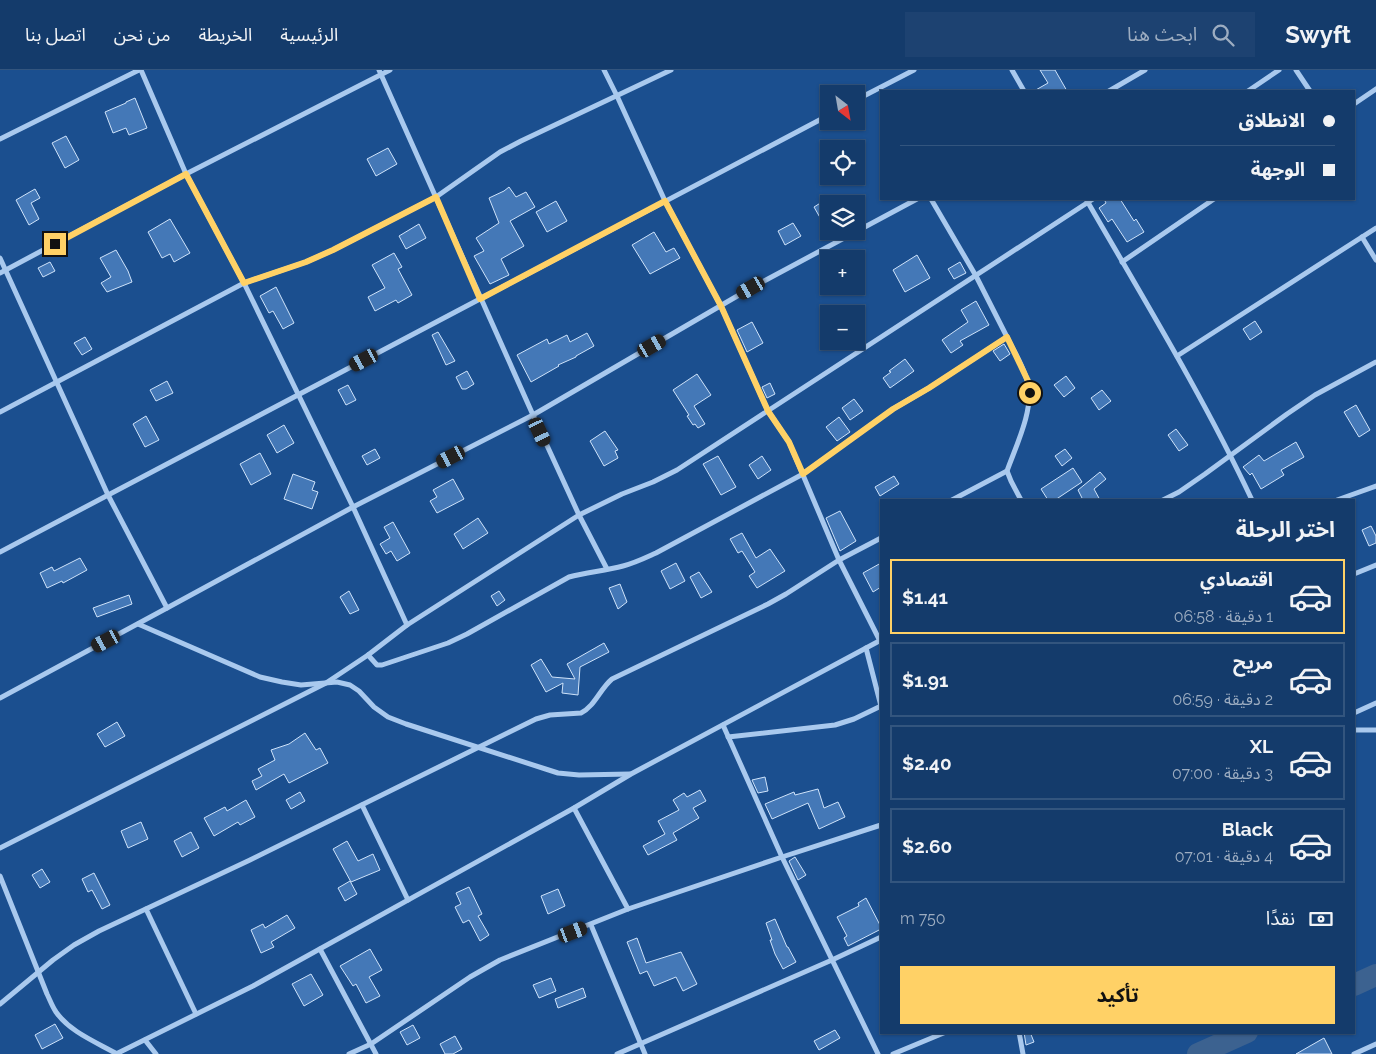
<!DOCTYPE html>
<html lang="ar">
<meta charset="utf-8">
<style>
:root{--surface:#143b6b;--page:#1d4271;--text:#f1f3f6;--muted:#9dadc1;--line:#33557e;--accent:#ffd166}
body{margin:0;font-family:Raleway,"Noto Sans Arabic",sans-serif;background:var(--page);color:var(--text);direction:rtl;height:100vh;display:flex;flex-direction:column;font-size:19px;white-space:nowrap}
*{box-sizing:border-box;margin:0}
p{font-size:16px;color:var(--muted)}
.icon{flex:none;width:28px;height:28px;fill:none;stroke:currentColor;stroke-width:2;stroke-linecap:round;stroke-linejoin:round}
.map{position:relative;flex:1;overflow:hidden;direction:ltr}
.details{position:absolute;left:880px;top:429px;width:475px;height:535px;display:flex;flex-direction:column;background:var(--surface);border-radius:0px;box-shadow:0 1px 4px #0004,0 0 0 1px var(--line);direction:rtl}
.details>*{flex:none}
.guide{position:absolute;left:880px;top:20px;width:475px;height:110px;border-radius:0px;box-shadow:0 1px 4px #0004,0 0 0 1px var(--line);direction:rtl;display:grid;align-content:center;height:110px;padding:0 20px;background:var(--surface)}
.needle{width:32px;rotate:149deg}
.tools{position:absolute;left:820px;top:15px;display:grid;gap:10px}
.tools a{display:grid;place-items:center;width:45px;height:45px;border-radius:0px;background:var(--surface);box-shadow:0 1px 4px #0004,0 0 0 1px var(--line);font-size:25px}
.end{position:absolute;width:22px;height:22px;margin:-11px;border:6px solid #ffd166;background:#111;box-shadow:0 0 0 2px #111}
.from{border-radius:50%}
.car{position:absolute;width:15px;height:30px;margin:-15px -8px;border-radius:6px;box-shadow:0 0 4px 1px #0007;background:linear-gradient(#222 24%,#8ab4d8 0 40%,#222 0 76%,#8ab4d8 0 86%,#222 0)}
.guide b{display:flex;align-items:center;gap:18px;height:48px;font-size:19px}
.guide b+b{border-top:1px solid var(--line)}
.guide i{width:12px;height:12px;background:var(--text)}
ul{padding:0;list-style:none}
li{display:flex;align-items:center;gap:15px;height:75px;margin:0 10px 8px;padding:0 10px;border:2px solid var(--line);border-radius:0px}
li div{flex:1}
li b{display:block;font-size:19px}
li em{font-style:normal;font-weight:700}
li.current{border-color:var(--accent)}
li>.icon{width:45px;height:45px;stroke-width:1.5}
h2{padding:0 20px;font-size:22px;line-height:60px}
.pay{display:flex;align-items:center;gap:12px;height:55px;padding:0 20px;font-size:19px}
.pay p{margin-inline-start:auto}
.action{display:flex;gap:10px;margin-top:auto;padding:10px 20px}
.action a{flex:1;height:58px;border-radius:0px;background:var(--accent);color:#111;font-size:20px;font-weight:700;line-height:58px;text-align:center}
header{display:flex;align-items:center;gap:30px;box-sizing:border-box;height:70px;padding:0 25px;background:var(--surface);border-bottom:1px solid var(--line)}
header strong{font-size:24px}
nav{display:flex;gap:28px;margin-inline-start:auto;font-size:18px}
.search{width:350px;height:45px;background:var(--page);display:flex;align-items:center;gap:12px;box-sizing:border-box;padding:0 18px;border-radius:0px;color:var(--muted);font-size:19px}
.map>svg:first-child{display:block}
</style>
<header>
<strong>Swyft</strong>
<div class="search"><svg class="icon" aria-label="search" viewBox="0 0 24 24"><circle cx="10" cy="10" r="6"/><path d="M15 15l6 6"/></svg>ابحث هنا</div>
<nav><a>الرئيسية</a><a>الخريطة</a><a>من نحن</a><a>اتصل بنا</a></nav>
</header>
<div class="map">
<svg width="1376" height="984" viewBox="0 0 1376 984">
<rect width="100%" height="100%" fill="#1b4f8f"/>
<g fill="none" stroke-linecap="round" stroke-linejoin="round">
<g stroke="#3c6290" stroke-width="22">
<polyline points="1354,915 1376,905"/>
<polyline points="1198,984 1247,962"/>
</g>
</g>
<g fill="#4478b7" stroke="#cfe3fa">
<polygon points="1040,0 1055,0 1067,21 1034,21 1048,13"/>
<polygon points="135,28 147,58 129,65 126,58 113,63 105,42 126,33 126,32"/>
<polygon points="66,66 79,90 65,98 52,73"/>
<polygon points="388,78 397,94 376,106 367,89"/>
<polygon points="509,117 516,127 526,122 535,137 510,151 524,176 501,189 509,205 490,214 474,186 484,181 476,168 499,153 489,128 504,121"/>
<polygon points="35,119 40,128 31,133 39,149 29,155 16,130"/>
<polygon points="1104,129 1120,129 1134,151 1136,149 1144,162 1127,172 1112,149 1108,152 1099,138 1106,133"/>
<polygon points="556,131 567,151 547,162 536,142"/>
<polygon points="822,132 829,144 829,147 822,151 814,137"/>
<polygon points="170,149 190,183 174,192 170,184 162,188 148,162"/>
<polygon points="793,153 801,166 785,175 778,161"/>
<polygon points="419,154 426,168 406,179 399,166"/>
<polygon points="654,162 666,182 674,178 680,188 650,204 632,175"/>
<polygon points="116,180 128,201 132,212 107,222 101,213 111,207 100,188"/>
<polygon points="394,183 402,197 398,199 412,225 398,233 396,230 375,241 368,227 385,218 372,195"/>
<polygon points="917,185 930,208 905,222 893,200"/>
<polygon points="50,192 55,201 43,207 38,198"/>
<polygon points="960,192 966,203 954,209 948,199"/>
<polygon points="276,217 294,253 283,259 273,241 269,243 260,226"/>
<polygon points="976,231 989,255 960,271 963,275 951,283 942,270 968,252 961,240"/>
<polygon points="1255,251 1262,262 1250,270 1243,259"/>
<polygon points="752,252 763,273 747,282 737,260"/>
<polygon points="438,262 455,291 446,295 432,265"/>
<polygon points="587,263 594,276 576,286 576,287 558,295 559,296 531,312 517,285 547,269 549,274 567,265 570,272"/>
<polygon points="85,267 92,279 82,285 74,273"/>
<polygon points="1004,274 1010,284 1000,291 993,281"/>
<polygon points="905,289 914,301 890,318 883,308 891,302 889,301"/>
<polygon points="467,301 474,314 466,319 462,319 456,307"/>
<polygon points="697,304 711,325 694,336 705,354 698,358 695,354 693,355 687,346 689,345 673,320"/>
<polygon points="1066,306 1075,318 1064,327 1054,315"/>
<polygon points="167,311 173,323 156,331 150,320"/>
<polygon points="770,313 775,324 767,328 762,317"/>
<polygon points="348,315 356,330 346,335 338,320"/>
<polygon points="1102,320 1111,331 1099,340 1091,328"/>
<polygon points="854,329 863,341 850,350 842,338"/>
<polygon points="1356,335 1370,360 1359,367 1344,342"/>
<polygon points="146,346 159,370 145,377 133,354"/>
<polygon points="839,347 850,362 837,371 826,357"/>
<polygon points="284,355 294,373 277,383 267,365"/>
<polygon points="1176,359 1188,375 1179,381 1168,365"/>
<polygon points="605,361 618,380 615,381 618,388 604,396 590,371"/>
<polygon points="1296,372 1304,387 1281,400 1284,405 1261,419 1252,403 1250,405 1243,397 1259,385 1264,391"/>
<polygon points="375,379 380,388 367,395 362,386"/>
<polygon points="1065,379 1072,388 1062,396 1055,386"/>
<polygon points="260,383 271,404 251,415 240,394"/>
<polygon points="718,386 736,417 721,425 703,394"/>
<polygon points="762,386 771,400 758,409 749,395"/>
<polygon points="1073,398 1082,412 1055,430 1048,430 1041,419"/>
<polygon points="1100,402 1106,409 1094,419 1100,430 1083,430 1078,420"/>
<polygon points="293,404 315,412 312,420 318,422 312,439 284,429"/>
<polygon points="894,406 899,414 880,426 875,417"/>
<polygon points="453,409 464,429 437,443 430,431 437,427 433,420"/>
<polygon points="840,441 856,471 840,481 826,448"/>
<polygon points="478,448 488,463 463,479 454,464"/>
<polygon points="393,452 410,483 397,491 391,481 386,484 380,474 390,468 384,457"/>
<polygon points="1371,456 1376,466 1376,473 1369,476 1362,460"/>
<polygon points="742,463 756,488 770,479 785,501 757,518 749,506 755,502 742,481 738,483 730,469"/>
<polygon points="80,488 87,500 63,513 62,511 47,518 40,503 52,497 54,501"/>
<polygon points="676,493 685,511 670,519 661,501"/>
<polygon points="881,493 881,517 873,522 863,503"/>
<polygon points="699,502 712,522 701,528 690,507"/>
<polygon points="620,514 627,532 618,539 609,518"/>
<polygon points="349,521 359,540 350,544 340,527"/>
<polygon points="499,521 505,530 497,536 491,526"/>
<polygon points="129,525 132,534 97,547 93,538"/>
<polygon points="604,573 609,582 580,597 578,625 562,623 563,613 546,622 531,595 541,589 552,607 575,609 567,594"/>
<polygon points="117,652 125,666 105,677 97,664"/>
<polygon points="305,663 316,680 320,678 328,693 289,713 284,704 256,720 252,711 262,706 258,699 275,690 271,680 289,674"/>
<polygon points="765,707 768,721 758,723 752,710"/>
<polygon points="818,719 824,738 838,732 845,747 819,759 808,733 772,749 765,734 794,722 795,725"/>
<polygon points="700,720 706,731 693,738 699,748 673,763 677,770 648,785 643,776 665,764 658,751 679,740 673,730 684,723 687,727"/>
<polygon points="300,722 305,731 291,739 286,730"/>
<polygon points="246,730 255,747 240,755 238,752 214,766 204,748 225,737 227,741"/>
<polygon points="141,752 148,769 128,778 121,761"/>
<polygon points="191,762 199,778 182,787 174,771"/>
<polygon points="347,771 358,791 373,784 380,800 351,812 333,779"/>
<polygon points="795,787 806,805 798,810 789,791"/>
<polygon points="42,799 50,812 40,818 32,805"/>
<polygon points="94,803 110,835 102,839 92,820 88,822 82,809"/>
<polygon points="350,811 357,824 345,831 338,818"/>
<polygon points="469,817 482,844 478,846 489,865 480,871 469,850 463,853 455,837 461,834 456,823"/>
<polygon points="558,819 565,836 548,844 541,826"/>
<polygon points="866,828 881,857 881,859 848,876 844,868 847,866 837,847 859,836 858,833"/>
<polygon points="287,845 295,858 271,872 274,877 261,883 251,860 263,854 265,858"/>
<polygon points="775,849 787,877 788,877 796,892 783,899 775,884 770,870 772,870 766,853"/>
<polygon points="637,868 646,893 681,882 697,914 683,921 676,907 654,916 647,901 640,904 627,872"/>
<polygon points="370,879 382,900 369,907 380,926 366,933 356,914 353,916 340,896"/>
<polygon points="311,904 323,925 304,936 292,914"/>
<polygon points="551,908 556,921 539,928 533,915"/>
<polygon points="583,918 586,927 558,938 555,929"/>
<polygon points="55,954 63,968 42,979 35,965"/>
<polygon points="413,955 420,968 407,975 400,962"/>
<polygon points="835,960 840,968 819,980 814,971"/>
<polygon points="1024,962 1030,962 1034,972 1026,975"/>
<polygon points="455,966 462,979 453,984 445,984 440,974"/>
<polygon points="1324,968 1332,984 1296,984"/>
</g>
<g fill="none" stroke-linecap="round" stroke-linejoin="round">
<g stroke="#a9c9ee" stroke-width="5">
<polyline points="141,0 186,104 244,213 353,437 407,555"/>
<polyline points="379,0 533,345 579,445 607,499"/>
<polyline points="604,0 617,26 665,131 721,236 768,341 789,372 839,490 880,571"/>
<polyline points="1012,0 1024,21"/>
<polyline points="1296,0 1310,21"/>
<polyline points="1109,21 1145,0"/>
<polyline points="1248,21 1279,0"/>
<polyline points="856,30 914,0"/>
<polyline points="1354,34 1376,19"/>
<polyline points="0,69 139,0"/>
<path d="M1086 129C1143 228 1203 326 1252 430"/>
<polyline points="1362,167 1376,190"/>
<polyline points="0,188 108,425 167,538"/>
<polyline points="1122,192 1214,129"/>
<polyline points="0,203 186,104 390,0"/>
<polyline points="1177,286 1376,158"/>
<polyline points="0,342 244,213 306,192 333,180 436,127 500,82 521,71 671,0"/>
<polyline points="1007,401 1011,411 1021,430"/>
<path d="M952 430 1007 401C1016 376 1034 339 1028 314 1025 299 1014 281 1007 267"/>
<polyline points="1163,430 1179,422 1205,404 1287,344 1315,325 1376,292"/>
<polyline points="1337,430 1376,416"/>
<polyline points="0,482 829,45"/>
<polyline points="1354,504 1376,495"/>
<polyline points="138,554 260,607 282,612 301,615 337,612 350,615 359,621 374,637 388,647 406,654 558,703 579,705 630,704"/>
<path d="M368 585 377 595H382L448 573 467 564 569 507C586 502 605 501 623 496 635 493 645 488 656 483L803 404 893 339 929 318 1007 267 976 206 931 129"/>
<polyline points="0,628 167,538 353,437 533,345 751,218 917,129"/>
<polyline points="1354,643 1376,633"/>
<polyline points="723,655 782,787 878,984"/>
<polyline points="1354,660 1376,660"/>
<polyline points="728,667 835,655 854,649 881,636 866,578"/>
<polyline points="362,735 408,830"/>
<polyline points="574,738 628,839"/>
<polyline points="0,778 326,613 368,585 407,555 579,445 622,424 653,412 677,400 1093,129"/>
<path d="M0 806 47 924C50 930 52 936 56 942 70 962 96 972 117 984"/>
<polyline points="146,839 196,944"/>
<polyline points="591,855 645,984"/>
<polyline points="320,879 376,984"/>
<path d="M0 934 53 890 74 875 99 861 250 790 536 649 550 645 581 643C595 636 600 619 612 609L768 534 786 524 839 490 881 468"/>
<polyline points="1019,962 1023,984"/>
<polyline points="145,970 156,984"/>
<polyline points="116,984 253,916 574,738 631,704 881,570"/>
<polyline points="349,984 371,974 470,907 500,890 628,839 782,787 881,755"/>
<polyline points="617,984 832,890 881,867"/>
<polyline points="893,984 946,962"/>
<polyline points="1354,984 1376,974"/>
</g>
</g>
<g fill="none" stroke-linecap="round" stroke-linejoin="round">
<polyline stroke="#ffd166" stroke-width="6" points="55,174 186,104 244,213 306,192 333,180 436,127 480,229 665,131 721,236 768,341 789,372 803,404 893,339 929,318 1007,267 1028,311 1030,323"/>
</g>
</svg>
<div class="tools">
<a><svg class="needle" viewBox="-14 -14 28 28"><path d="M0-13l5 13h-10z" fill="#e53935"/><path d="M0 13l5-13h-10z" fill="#9dadc1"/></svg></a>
<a><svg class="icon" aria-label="locate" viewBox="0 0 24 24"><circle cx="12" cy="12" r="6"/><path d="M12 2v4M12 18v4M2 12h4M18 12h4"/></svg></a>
<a><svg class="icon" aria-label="layers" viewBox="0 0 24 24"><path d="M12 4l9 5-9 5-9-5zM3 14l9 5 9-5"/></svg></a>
<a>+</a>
<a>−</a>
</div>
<i class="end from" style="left:1030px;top:323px"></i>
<i class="end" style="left:55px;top:174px"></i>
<i class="car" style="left:751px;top:218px;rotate:240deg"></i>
<i class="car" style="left:652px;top:276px;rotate:60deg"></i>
<i class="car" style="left:364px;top:290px;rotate:242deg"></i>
<i class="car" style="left:540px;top:362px;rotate:155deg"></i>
<i class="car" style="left:451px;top:387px;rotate:243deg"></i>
<i class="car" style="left:106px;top:571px;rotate:242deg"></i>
<i class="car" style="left:573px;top:862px;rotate:69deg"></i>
<div class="guide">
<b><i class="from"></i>الانطلاق</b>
<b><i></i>الوجهة</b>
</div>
<section class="details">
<h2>اختر الرحلة</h2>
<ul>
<li class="current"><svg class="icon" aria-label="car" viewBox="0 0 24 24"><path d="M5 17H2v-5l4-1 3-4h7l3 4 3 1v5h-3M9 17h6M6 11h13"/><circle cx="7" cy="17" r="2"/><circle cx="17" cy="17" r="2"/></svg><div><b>اقتصادي</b><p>1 دقيقة · 06:58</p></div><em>$1.41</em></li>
<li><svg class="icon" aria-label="car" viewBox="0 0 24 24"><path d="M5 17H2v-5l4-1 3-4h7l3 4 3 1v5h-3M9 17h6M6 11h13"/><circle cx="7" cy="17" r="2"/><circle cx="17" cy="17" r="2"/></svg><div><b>مريح</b><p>2 دقيقة · 06:59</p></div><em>$1.91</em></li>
<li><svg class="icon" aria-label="car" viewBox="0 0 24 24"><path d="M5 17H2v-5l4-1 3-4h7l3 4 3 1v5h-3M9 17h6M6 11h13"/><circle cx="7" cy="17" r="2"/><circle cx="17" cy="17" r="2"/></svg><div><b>XL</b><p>3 دقيقة · 07:00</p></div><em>$2.40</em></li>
<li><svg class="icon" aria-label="car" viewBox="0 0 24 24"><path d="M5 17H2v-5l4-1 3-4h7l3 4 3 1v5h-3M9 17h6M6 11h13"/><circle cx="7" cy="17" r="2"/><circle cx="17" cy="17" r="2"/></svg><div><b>Black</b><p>4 دقيقة · 07:01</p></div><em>$2.60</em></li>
</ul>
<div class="pay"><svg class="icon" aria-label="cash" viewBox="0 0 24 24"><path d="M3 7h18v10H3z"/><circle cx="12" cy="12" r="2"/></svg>نقدًا<p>750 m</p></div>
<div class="action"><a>تأكيد</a></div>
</section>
</div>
